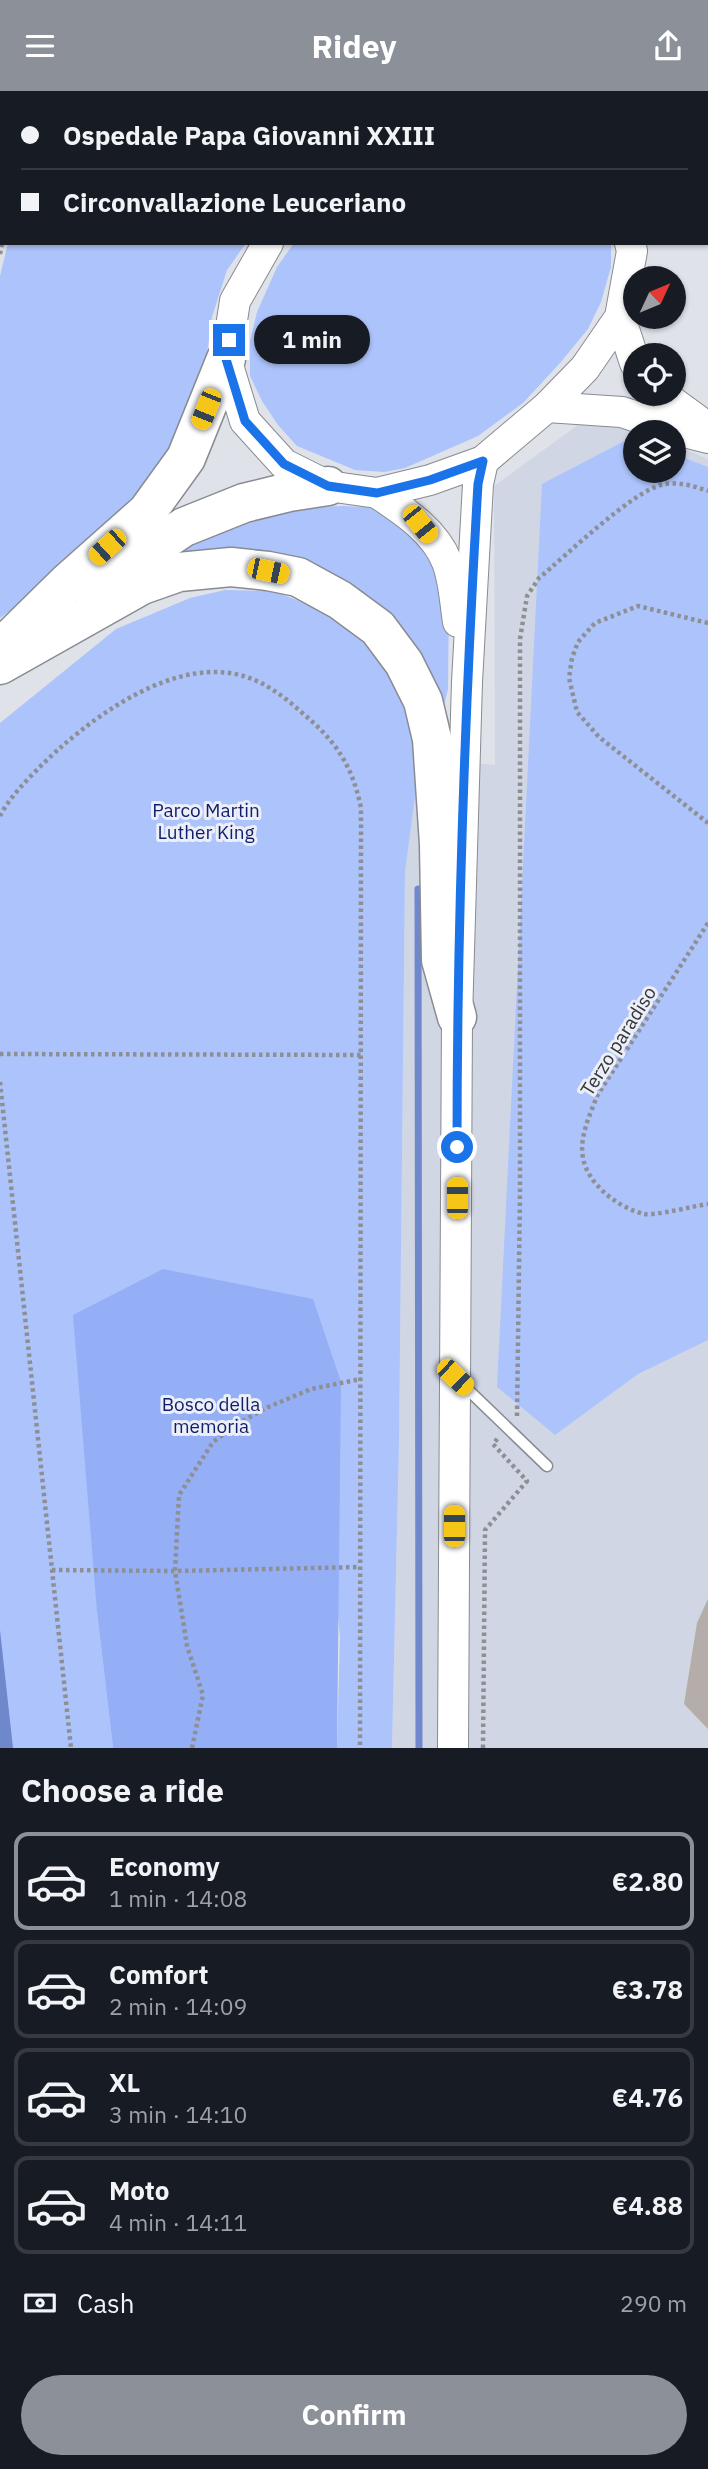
<!DOCTYPE html>
<meta charset="utf-8">
<style>
:root{--surface:#171b24;--page:#20242c;--text:#f1f3f6;--muted:#9ea1a6;--line:#363941;--accent:#8c9099}
body{margin:0;font-family:"IBM Plex Sans",sans-serif;background:var(--page);color:var(--text);height:100vh;display:flex;flex-direction:column;font-size:26px;white-space:nowrap}
*{box-sizing:border-box;margin:0}
p{font-size:23px;color:var(--muted)}
.icon{flex:none;width:38px;height:38px;fill:none;stroke:currentColor;stroke-width:2;stroke-linecap:round;stroke-linejoin:round}
.map{position:relative;height:1657px;overflow:hidden}
.drawer{display:flex;flex-direction:column;background:var(--surface);flex:1}
.drawer>*{flex:none}
.guide{position:absolute;left:0px;top:0px;width:709px;height:154px;box-shadow:0 2px 5px #0004;display:grid;align-content:center;height:154px;padding:0 21px;background:var(--surface)}
.needle{width:46px;rotate:46deg}
.buttons{position:absolute;left:623px;top:175px;display:grid;gap:14px}
.buttons a{display:grid;place-items:center;width:63px;height:63px;border-radius:50%;background:var(--surface);box-shadow:0 2px 5px #0004;font-size:35px}
.end{position:absolute;width:32px;height:32px;margin:-16px;border:9px solid #1a73e8;background:#fff;box-shadow:0 0 0 4px #fff}
.from{border-radius:50%}
.bubble{position:absolute;height:49px;border-radius:24px;background:var(--surface);box-shadow:0 2px 5px #0004;font-size:23px;font-weight:700;line-height:49px;text-align:center}
.car{position:absolute;width:21px;height:42px;margin:-21px -10px;border-radius:9px;box-shadow:0 0 5px 2px #0007;background:linear-gradient(#f5c518 24%,#345 0 40%,#f5c518 0 76%,#345 0 86%,#f5c518 0)}
.guide b{display:flex;align-items:center;gap:24px;height:66px;font-size:26px}
.guide b+b{border-top:2px solid var(--line)}
.guide i{width:18px;height:18px;background:var(--text)}
ul{padding:0;list-style:none}
li{display:flex;align-items:center;gap:21px;height:98px;margin:0 14px 10px;padding:0 7px;border:4px solid var(--line);border-radius:14px}
li div{flex:1}
li b{display:block;font-size:26px}
li em{font-style:normal;font-weight:700}
li.current{border-color:var(--accent)}
li>.icon{width:63px;height:63px;stroke-width:1.5}
h2{padding:0 21px;font-size:32px;line-height:84px}
.pay{display:flex;align-items:center;gap:18px;height:77px;padding:0 21px;font-size:26px}
.pay p{margin-inline-start:auto}
.primary-button{display:flex;gap:14px;margin-top:auto;padding:14px 21px}
.primary-button a{flex:1;height:80px;border-radius:42px;background:var(--accent);color:#fff;font-size:28px;font-weight:700;line-height:80px;text-align:center}
header{display:flex;justify-content:space-between;align-items:center;height:91px;padding:0 21px;background:var(--accent);color:#fff;font-size:32px;font-weight:700}
.map>svg:first-child{display:block}
</style>
<header><svg class="icon" aria-label="menu" viewBox="0 0 24 24"><path d="M4 6h16M4 12h16M4 18h16"/></svg>Ridey<svg class="icon" aria-label="share" viewBox="0 0 24 24"><path d="M12 15V3M7 8l5-5 5 5M5 13v7h14v-7"/></svg></header>
<div class="map">
<svg width="708" height="1657" viewBox="0 0 708 1657">
<rect width="100%" height="100%" fill="#dfe2e9"/>
<polygon fill="#d0d6e4" points="582,331 630,336 642,341 635,341 635,380 674,380 674,354 708,368 708,1657 392,1657 399,1351 405,781 420,668 495,674 494,395"/>
<g fill="#adc3fb">
<polygon points="41,0 557,0 41,2"/>
<polygon points="8,152 246,152 227,179 212,226 203,293 189,335 93,460 0,527 0,185"/>
<polygon points="294,152 611,152 611,176 601,211 588,238 560,272 523,312 478,345 405,377 384,381 355,379 297,355 278,334 262,310 250,285 250,250 257,221 277,176"/>
<polygon points="632,346 635,348 635,380 674,380 674,363 708,376 708,1249 638,1283 555,1344 497,1296 542,393"/>
<polygon points="344,415 367,416 390,422 437,464 449,509 448,598 443,618 336,488 178,471 179,452 231,428 300,416"/>
<polygon points="225,499 274,500 316,517 364,551 392,580 411,622 420,668 405,781 399,1351 392,1657 337,1657 340,1546 337,1514 97,1521 113,1657 0,1657 0,632 116,538 190,507"/>
</g>
<polygon fill="#94aff5" points="163,1178 313,1208 341,1291 337,1657 113,1657 97,1521 73,1224"/>
<polygon fill="#6f88cb" points="0,1539 13,1657 0,1657"/>
<g fill="none" stroke-linecap="round" stroke-linejoin="round">
<polyline stroke="#6f88cb" stroke-width="7" points="418,798 419,1657"/>
</g>
<polygon fill="#b4ada9" points="708,1508 708,1638 684,1613 697,1532"/>
<g fill="none" stroke-linecap="round" stroke-linejoin="round">
<g stroke="#888b92" stroke-width="13">
<polyline id="lane" points="461,1292 547,1375"/>
</g>
<g stroke="#888b92" stroke-width="32">
<g id="secondary">
<polyline points="627,2 634,0"/>
<polyline points="707,6 708,5"/>
<polyline points="268,152 235,210 226,268 245,330 284,373 328,395 377,402 430,389 483,370 547,316 585,277 620,226 632,160 630,152"/>
<polyline points="620,226 635,272"/>
<polyline points="662,303 708,337"/>
<polyline points="547,316 622,321 676,339 708,347"/>
<path d="M377 402C404 420 435 440 447 471 454 489 455 512 458 531"/>
<polyline points="453,1657 457,926 467,591 478,393 483,370"/>
</g>
</g>
<g stroke="#888b92" stroke-width="41">
<g id="highway">
<polyline points="92,497 184,436 244,412 289,401 328,395"/>
<polyline points="0,558 67,492 147,421 186,367 226,268"/>
<polyline points="0,574 142,494 179,481 231,476 268,480 298,486 340,509 378,537 404,572 423,610 432,648 439,753 441,869 457,926"/>
</g>
</g>
<g stroke="#8d8f94" stroke-width="4.5" stroke-dasharray="3.5 3.5" stroke-linecap="butt">
<polyline points="33,2 33,0"/>
<polyline points="0,163 2,152"/>
<polyline points="708,532 638,515 595,532 578,551 572,567 569,587 577,621 599,646 708,732"/>
<path d="M0 725C10 704 42 673 60 657 110 613 193 557 261 592 275 599 289 610 300 620 335 649 352 673 361 717L360 1657"/>
<path d="M708 832 597 1005C590 1024 579 1046 583 1067 588 1094 619 1117 644 1123 655 1125 694 1115 708 1113"/>
<polyline points="0,963 361,964"/>
<polyline points="0,991 71,1657"/>
<path d="M517 1325 520 1101V548L527 505 539 487C566 465 634 398 665 393 680 391 694 395 708 400"/>
<polyline points="52,1479 175,1480 360,1476"/>
<polyline points="192,1657 203,1604 187,1555 175,1480 179,1404 213,1351 241,1331 266,1317 311,1298 361,1288"/>
<polyline points="483,1657 485,1439 527,1390 493,1353 498,1347"/>
</g>
<use href="#lane" stroke="#fff" stroke-width="10"/>
<use href="#secondary" stroke="#fff" stroke-width="30"/>
<use href="#highway" stroke="#fff" stroke-width="38"/>
</g>
<g fill="none" stroke-linecap="round" stroke-linejoin="round">
<path stroke="#1a73e8" stroke-width="9" d="M229 249 226 268 245 330 284 373 328 395 377 402 430 389 483 370 478 393C465 614 457 835 457 1056"/>
</g>
<g text-anchor="middle" dominant-baseline="central" stroke-width="6" stroke-linejoin="round" paint-order="stroke">
<g font-size="19" fill="#101e6c" stroke="#eceff7">
<text x="206" y="719">Parco Martin<tspan x="206" dy="22">Luther King</tspan></text>
<text x="211" y="1313">Bosco della<tspan x="211" dy="22">memoria</tspan></text>
</g>
<g font-size="19" fill="#343638" stroke="#eceff7">
<text transform="translate(618 950) rotate(-58)">Terzo paradiso</text>
</g>
</g>
</svg>
<div class="buttons">
<a><svg class="needle" viewBox="-14 -14 28 28"><path d="M0-13l5 13h-10z" fill="#e53935"/><path d="M0 13l5-13h-10z" fill="#9ea1a6"/></svg></a>
<a><svg class="icon" aria-label="locate" viewBox="0 0 24 24"><circle cx="12" cy="12" r="6"/><path d="M12 2v4M12 18v4M2 12h4M18 12h4"/></svg></a>
<a><svg class="icon" aria-label="layers" viewBox="0 0 24 24"><path d="M12 4l9 5-9 5-9-5zM3 14l9 5 9-5"/></svg></a>
</div>
<i class="end from" style="left:457px;top:1056px"></i>
<i class="end" style="left:229px;top:249px"></i>
<div class="bubble" style="left:254px;top:224px;width:116px">1 min</div>
<i class="car" style="left:206px;top:318px;rotate:202deg"></i>
<i class="car" style="left:420px;top:433px;rotate:141deg"></i>
<i class="car" style="left:107px;top:456px;rotate:228deg"></i>
<i class="car" style="left:268px;top:480px;rotate:102deg"></i>
<i class="car" style="left:457px;top:1107px;rotate:0deg"></i>
<i class="car" style="left:455px;top:1286px;rotate:134deg"></i>
<i class="car" style="left:454px;top:1435px;rotate:0deg"></i>
<div class="guide">
<b><i class="from"></i>Ospedale Papa Giovanni XXIII</b>
<b><i></i>Circonvallazione Leuceriano</b>
</div>
</div>
<section class="drawer">
<h2>Choose a ride</h2>
<ul>
<li class="current"><svg class="icon" aria-label="car" viewBox="0 0 24 24"><path d="M5 17H2v-5l4-1 3-4h7l3 4 3 1v5h-3M9 17h6M6 11h13"/><circle cx="7" cy="17" r="2"/><circle cx="17" cy="17" r="2"/></svg><div><b>Economy</b><p>1 min · 14:08</p></div><em>€2.80</em></li>
<li><svg class="icon" aria-label="car" viewBox="0 0 24 24"><path d="M5 17H2v-5l4-1 3-4h7l3 4 3 1v5h-3M9 17h6M6 11h13"/><circle cx="7" cy="17" r="2"/><circle cx="17" cy="17" r="2"/></svg><div><b>Comfort</b><p>2 min · 14:09</p></div><em>€3.78</em></li>
<li><svg class="icon" aria-label="car" viewBox="0 0 24 24"><path d="M5 17H2v-5l4-1 3-4h7l3 4 3 1v5h-3M9 17h6M6 11h13"/><circle cx="7" cy="17" r="2"/><circle cx="17" cy="17" r="2"/></svg><div><b>XL</b><p>3 min · 14:10</p></div><em>€4.76</em></li>
<li><svg class="icon" aria-label="car" viewBox="0 0 24 24"><path d="M5 17H2v-5l4-1 3-4h7l3 4 3 1v5h-3M9 17h6M6 11h13"/><circle cx="7" cy="17" r="2"/><circle cx="17" cy="17" r="2"/></svg><div><b>Moto</b><p>4 min · 14:11</p></div><em>€4.88</em></li>
</ul>
<div class="pay"><svg class="icon" aria-label="cash" viewBox="0 0 24 24"><path d="M3 7h18v10H3z"/><circle cx="12" cy="12" r="2"/></svg>Cash<p>290 m</p></div>
<div class="primary-button"><a>Confirm</a></div>
</section>
